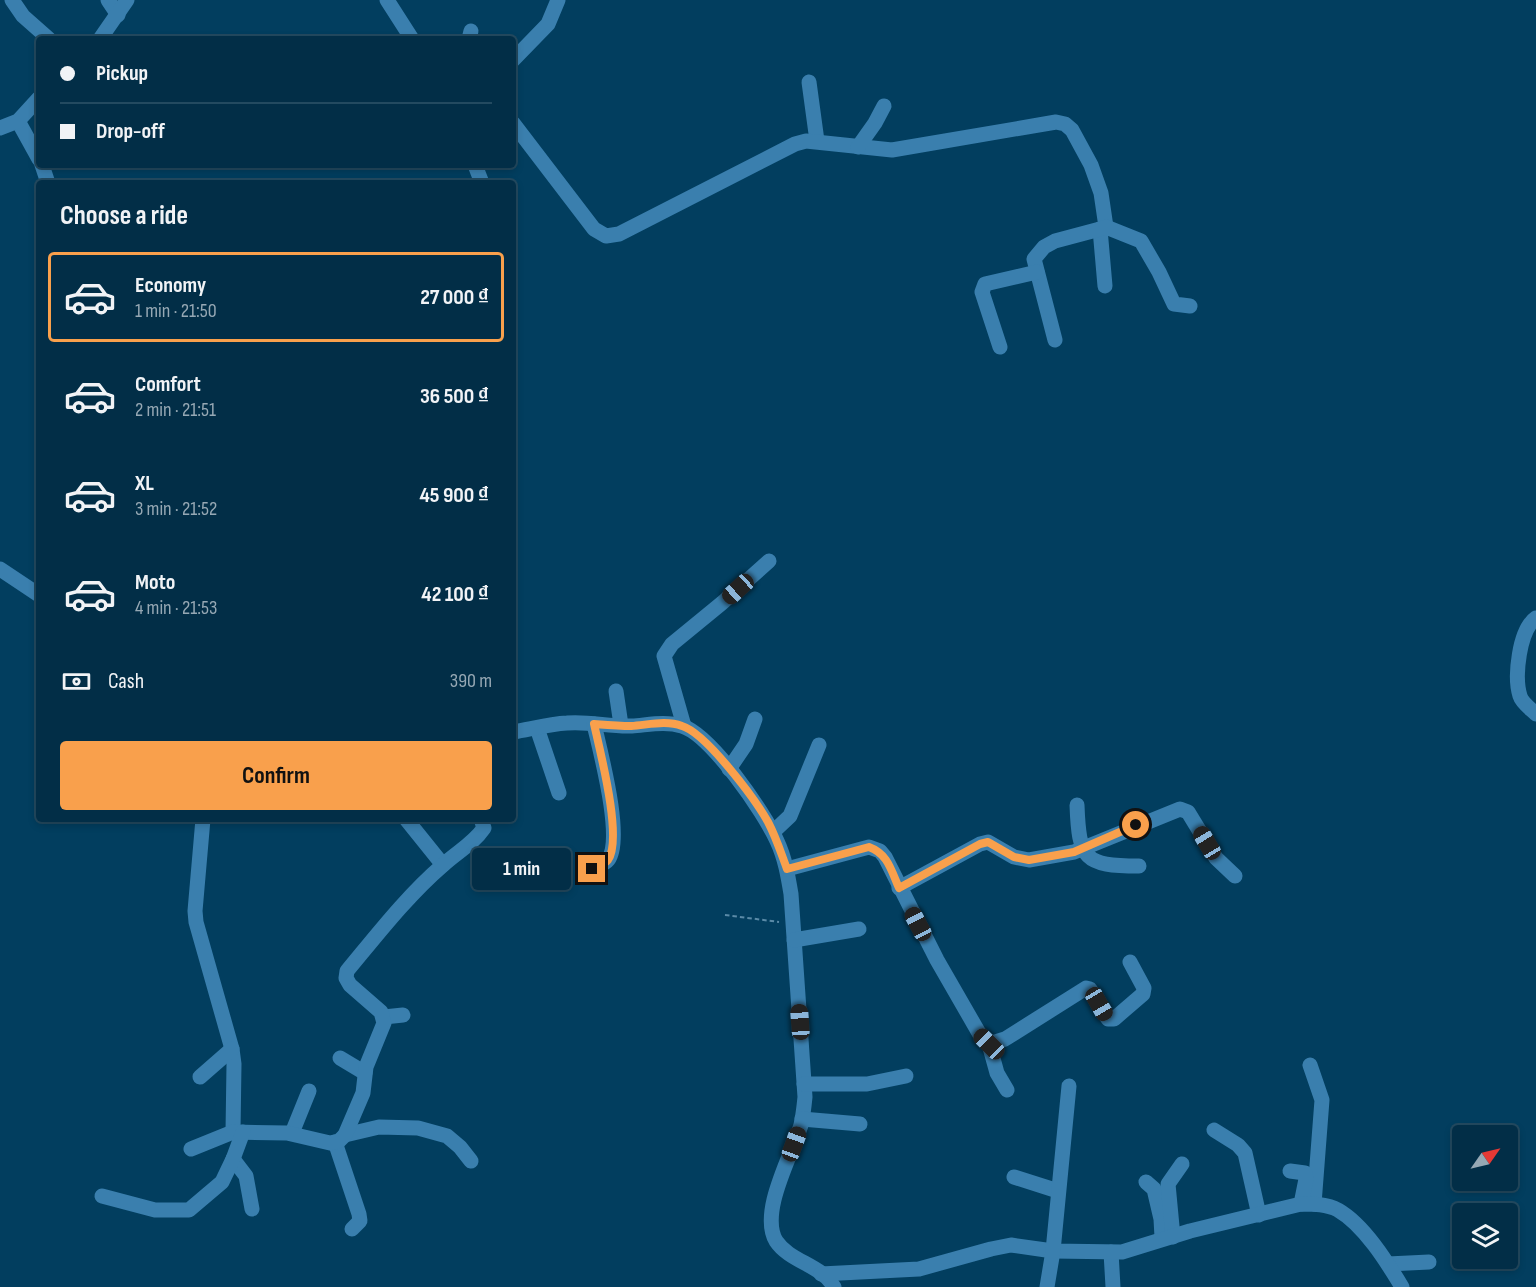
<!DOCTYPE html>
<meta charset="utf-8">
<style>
:root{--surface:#022e47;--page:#103a52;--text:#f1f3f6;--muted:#96a8b4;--line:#234a60;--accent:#f9a04c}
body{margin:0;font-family:"Sofia Sans Condensed",sans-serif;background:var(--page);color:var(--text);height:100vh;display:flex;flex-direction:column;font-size:22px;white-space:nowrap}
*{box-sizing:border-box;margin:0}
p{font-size:20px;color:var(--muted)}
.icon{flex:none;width:33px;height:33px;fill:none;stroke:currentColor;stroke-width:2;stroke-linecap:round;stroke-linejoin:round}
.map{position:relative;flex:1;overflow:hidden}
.details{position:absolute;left:36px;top:180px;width:480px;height:642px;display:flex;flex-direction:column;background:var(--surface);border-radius:6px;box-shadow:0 3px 9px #0003,0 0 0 2px var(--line)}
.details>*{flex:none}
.banner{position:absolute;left:36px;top:36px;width:480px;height:132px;border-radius:6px;box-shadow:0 3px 9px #0003,0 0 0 2px var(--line);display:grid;align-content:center;height:132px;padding:0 24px;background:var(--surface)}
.needle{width:39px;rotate:56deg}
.tools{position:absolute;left:1452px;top:1125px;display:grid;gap:12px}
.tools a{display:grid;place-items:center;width:66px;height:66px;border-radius:6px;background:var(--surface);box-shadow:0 3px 9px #0003,0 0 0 2px var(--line);font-size:30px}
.end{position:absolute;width:27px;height:27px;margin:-14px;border:8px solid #f9a04c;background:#111;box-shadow:0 0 0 3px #111}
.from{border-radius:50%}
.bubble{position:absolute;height:42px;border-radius:6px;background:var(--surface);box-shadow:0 3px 9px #0003,0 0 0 2px var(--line);font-size:20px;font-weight:700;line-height:42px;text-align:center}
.car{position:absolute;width:18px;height:36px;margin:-18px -9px;border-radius:8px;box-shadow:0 0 4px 2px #0007;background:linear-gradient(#222 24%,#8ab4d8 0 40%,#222 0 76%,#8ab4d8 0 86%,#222 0)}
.banner b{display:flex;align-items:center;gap:21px;height:57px;font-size:22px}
.banner b+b{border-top:2px solid var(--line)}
.banner i{width:15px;height:15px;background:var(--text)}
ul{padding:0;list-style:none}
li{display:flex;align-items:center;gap:18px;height:90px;margin:0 12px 9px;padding:0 12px;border:3px solid transparent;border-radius:6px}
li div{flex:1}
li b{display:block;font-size:22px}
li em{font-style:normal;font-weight:700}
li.on{border-color:var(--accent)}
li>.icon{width:54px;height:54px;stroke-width:1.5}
h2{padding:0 24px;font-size:27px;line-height:72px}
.pay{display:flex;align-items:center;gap:15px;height:66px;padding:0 24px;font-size:22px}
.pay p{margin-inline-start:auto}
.primary-button{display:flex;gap:12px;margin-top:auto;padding:12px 24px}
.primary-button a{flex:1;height:69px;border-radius:6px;background:var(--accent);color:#111;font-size:24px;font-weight:700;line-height:69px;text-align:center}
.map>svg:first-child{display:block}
</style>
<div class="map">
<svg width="1536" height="1287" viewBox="0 0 1536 1287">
<rect width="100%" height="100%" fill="#023e5f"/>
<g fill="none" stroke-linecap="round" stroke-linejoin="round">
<polyline stroke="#5a8aa7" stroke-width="2" stroke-dasharray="4.5 3" stroke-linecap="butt" points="725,915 779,922"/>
<g stroke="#3a7fae" stroke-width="15">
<polyline points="12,0 23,16 49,39"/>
<polyline points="108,0 118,15"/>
<polyline points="387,0 412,39"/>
<polyline points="100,39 127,0"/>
<polyline points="469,39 471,31"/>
<polyline points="513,60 548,24 558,0"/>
<polyline points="809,82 817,141"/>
<polyline points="18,121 39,159"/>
<polyline points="513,123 594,229 606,236 619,234 795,144 806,141 892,150 1056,122 1065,124 1072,130 1091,165 1101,193 1106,227"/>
<polyline points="0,128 18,121 39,98"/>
<polyline points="858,147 875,123 884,106"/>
<polyline points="42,165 48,183"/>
<polyline points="475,165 482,183"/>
<polyline points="1100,229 1105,286"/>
<polyline points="1055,340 1034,259 1044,247 1055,241 1100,229 1106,227 1141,241 1159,272 1174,304 1190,306"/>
<polyline points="1000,347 982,292 985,284 1037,272"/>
<polyline points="0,569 39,595"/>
<path d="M1536 618C1519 630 1514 677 1520 696 1522 703 1531 709 1536 714"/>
<polyline points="616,691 621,725"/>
<polyline points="684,726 664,656 672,644 722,603 769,561"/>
<polyline points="537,728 559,793"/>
<path d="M513 732C531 729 549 724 567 723 589 721 610 727 632 726 648 725 665 721 682 726 711 735 764 812 777 841 785 858 788 876 791 894L805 1097C804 1107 803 1116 801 1125 792 1155 759 1212 776 1241 790 1262 822 1265 834 1287"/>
<polyline points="729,769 746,744 755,719"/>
<path d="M1077 805C1079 859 1084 866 1139 866"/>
<polyline points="203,819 195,911 196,922 232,1049 234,1064 233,1132"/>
<polyline points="406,819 443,865"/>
<polyline points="773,832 790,816 819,745"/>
<path d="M592 869C597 867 605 864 608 860 624 839 600 751 594 724"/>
<polyline points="787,869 869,847 880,851 885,857 937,960 979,1033 989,1044 997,1073 1007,1090"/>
<polyline points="899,888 980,844 988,842 1014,857 1029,860 1074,852 1180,809 1188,812 1216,858 1235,876"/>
<polyline points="794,940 859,929"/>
<polyline points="384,1017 403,1015"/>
<polyline points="989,1044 1005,1039 1086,988 1090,989 1108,1019 1114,1019 1143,994 1144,988 1130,962"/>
<polyline points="340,1058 365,1073"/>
<polyline points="1310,1065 1322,1100 1314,1204"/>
<polyline points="200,1077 232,1049"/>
<polyline points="804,1084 867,1084 906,1076"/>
<polyline points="802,1119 860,1124"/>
<polyline points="1214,1130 1238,1145 1245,1153 1259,1215"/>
<polyline points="292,1133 309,1091"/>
<polyline points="345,1135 379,1127 418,1128 447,1136 460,1147 471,1161"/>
<polyline points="335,1142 359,1214 360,1221 352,1229"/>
<path d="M191 1149 233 1132 287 1133 330 1143 339 1141 345 1135 363 1093 366 1067 384 1023 381 1012 350 985 346 978 347 971C377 935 407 896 443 865 457 852 473 844 484 828L481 819"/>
<polyline points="233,1159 246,1176 252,1209"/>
<polyline points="1290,1171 1305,1173 1306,1179 1301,1204"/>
<polyline points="1014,1177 1058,1191"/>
<polyline points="1146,1182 1154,1189 1161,1219 1162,1237"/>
<polyline points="102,1196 155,1210 189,1210 222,1182 233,1159 243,1132"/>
<polyline points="1173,1237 1168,1184 1182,1164"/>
<polyline points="1111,1252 1113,1287"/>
<polyline points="1388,1264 1429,1262"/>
<path d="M821 1274 919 1269 991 1249 1011 1245 1053 1251 1122 1252 1190 1231 1301 1204C1314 1204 1327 1204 1338 1210 1364 1225 1387 1262 1402 1287"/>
<polyline points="1047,1287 1053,1251 1069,1086"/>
</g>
</g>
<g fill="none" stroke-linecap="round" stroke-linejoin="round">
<path stroke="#f9a04c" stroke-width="8" d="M592 869C597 867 605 864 608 860 623 839 600 751 594 724 607 725 619 726 631 726 648 725 666 720 682 726 706 733 755 799 768 822 776 837 781 853 787 869L869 847C888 854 891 870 899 888L980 844 988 842 1014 857 1029 860 1074 852 1136 825"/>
</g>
</svg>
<div class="tools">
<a><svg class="needle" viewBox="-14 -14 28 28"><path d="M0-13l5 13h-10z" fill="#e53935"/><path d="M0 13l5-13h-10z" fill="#96a8b4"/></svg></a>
<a><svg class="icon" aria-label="layers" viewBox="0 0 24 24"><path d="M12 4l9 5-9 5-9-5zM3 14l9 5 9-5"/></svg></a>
</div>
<i class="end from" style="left:1136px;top:825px"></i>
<i class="end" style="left:592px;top:869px"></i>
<div class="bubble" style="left:472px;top:848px;width:99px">1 min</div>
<i class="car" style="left:738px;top:589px;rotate:228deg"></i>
<i class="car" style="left:1207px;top:843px;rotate:329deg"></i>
<i class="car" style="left:918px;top:924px;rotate:332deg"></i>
<i class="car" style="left:1099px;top:1004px;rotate:150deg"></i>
<i class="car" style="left:800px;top:1022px;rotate:356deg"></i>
<i class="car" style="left:989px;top:1044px;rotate:315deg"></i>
<i class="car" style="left:794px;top:1144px;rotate:20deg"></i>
<div class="banner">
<b><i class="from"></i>Pickup</b>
<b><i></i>Drop-off</b>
</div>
<section class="details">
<h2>Choose a ride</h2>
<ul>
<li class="on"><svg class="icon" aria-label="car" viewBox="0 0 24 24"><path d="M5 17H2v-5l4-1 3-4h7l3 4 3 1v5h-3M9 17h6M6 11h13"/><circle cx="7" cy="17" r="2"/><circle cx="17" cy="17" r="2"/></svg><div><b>Economy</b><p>1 min · 21:50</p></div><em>27 000 ₫</em></li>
<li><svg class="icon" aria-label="car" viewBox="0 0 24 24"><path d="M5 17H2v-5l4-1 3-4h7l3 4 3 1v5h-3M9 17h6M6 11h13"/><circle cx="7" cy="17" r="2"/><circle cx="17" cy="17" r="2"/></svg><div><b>Comfort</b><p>2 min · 21:51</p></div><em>36 500 ₫</em></li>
<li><svg class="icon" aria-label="car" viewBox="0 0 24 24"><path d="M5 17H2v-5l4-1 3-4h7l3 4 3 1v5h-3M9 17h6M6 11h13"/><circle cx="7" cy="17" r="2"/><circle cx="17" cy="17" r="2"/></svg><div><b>XL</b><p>3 min · 21:52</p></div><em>45 900 ₫</em></li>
<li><svg class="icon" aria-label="car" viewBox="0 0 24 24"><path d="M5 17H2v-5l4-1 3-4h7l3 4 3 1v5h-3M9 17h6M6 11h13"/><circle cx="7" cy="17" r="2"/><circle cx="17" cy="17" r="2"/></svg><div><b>Moto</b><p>4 min · 21:53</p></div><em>42 100 ₫</em></li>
</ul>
<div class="pay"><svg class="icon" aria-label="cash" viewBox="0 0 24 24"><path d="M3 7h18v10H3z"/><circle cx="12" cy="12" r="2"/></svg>Cash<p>390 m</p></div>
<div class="primary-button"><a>Confirm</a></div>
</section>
</div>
